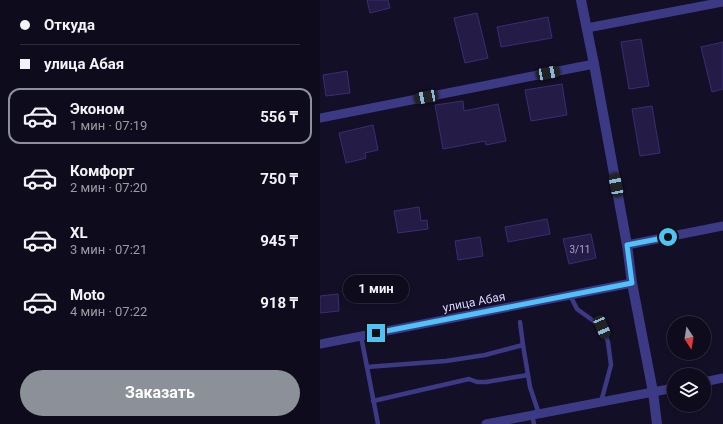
<!DOCTYPE html>
<html lang="ru">
<meta charset="utf-8">
<style>
:root{--surface:#0e0b1c;--page:#171425;--text:#f1f3f6;--muted:#9b9ba3;--line:#2e2b3b;--accent:#8c9099}
body{margin:0;font-family:Roboto,sans-serif;background:var(--page);color:var(--text);height:100vh;display:flex;flex-direction:column;font-size:15px;white-space:nowrap}
*{box-sizing:border-box;margin:0}
p{font-size:13px;color:var(--muted)}
.icon{flex:none;width:22px;height:22px;fill:none;stroke:currentColor;stroke-width:2;stroke-linecap:round;stroke-linejoin:round}
.map{position:relative;flex:1;overflow:hidden}
.details{display:flex;flex-direction:column;background:var(--surface);width:320px}
.details>*{flex:none}
.banner{display:grid;align-content:center;height:88px;padding:0 20px;background:var(--surface)}
.needle{width:26px;rotate:168deg}
.buttons{position:absolute;left:347px;top:316px;display:grid;gap:8px}
.buttons a{display:grid;place-items:center;width:44px;height:44px;border-radius:50%;background:var(--surface);box-shadow:0 2px 6px #0003,0 0 0 1px var(--line);font-size:20px}
.end{position:absolute;width:18px;height:18px;margin:-9px;border:5px solid #4fc3f7;background:#111;box-shadow:0 0 0 2px #111}
.from{border-radius:50%}
.bubble{position:absolute;height:28px;border-radius:14px;background:var(--surface);box-shadow:0 2px 6px #0003,0 0 0 1px var(--line);font-size:13px;font-weight:700;line-height:28px;text-align:center}
.car{position:absolute;width:12px;height:24px;margin:-12px -6px;border-radius:5px;box-shadow:0 0 3px 1px #0007;background:linear-gradient(#222 24%,#8ab4d8 0 40%,#222 0 76%,#8ab4d8 0 86%,#222 0)}
.banner b{display:flex;align-items:center;gap:14px;height:38px;font-size:15px}
.banner b+b{border-top:1px solid var(--line)}
.banner i{width:10px;height:10px;background:var(--text)}
ul{padding:0;list-style:none}
li{display:flex;align-items:center;gap:12px;height:56px;margin:0 8px 6px;padding:0 12px;border:2px solid transparent;border-radius:12px}
li div{flex:1}
li b{display:block;font-size:15px}
li em{font-style:normal;font-weight:700}
li.active{border-color:var(--accent)}
li>.icon{width:36px;height:36px;stroke-width:1.5}
.cta{display:flex;gap:8px;margin-top:auto;padding:8px 20px}
.cta a{flex:1;height:46px;border-radius:24px;background:var(--accent);color:#fff;font-size:16px;font-weight:700;line-height:46px;text-align:center}
main{display:flex;flex:1;min-height:0}
.map>svg:first-child{display:block}
</style>
<main>
<section class="details">
<div class="banner">
<b><i class="from"></i>Откуда</b>
<b><i></i>улица Абая</b>
</div>
<ul>
<li class="active"><svg class="icon" aria-label="car" viewBox="0 0 24 24"><path d="M5 17H2v-5l4-1 3-4h7l3 4 3 1v5h-3M9 17h6M6 11h13"/><circle cx="7" cy="17" r="2"/><circle cx="17" cy="17" r="2"/></svg><div><b>Эконом</b><p>1 мин · 07:19</p></div><em>556 ₸</em></li>
<li><svg class="icon" aria-label="car" viewBox="0 0 24 24"><path d="M5 17H2v-5l4-1 3-4h7l3 4 3 1v5h-3M9 17h6M6 11h13"/><circle cx="7" cy="17" r="2"/><circle cx="17" cy="17" r="2"/></svg><div><b>Комфорт</b><p>2 мин · 07:20</p></div><em>750 ₸</em></li>
<li><svg class="icon" aria-label="car" viewBox="0 0 24 24"><path d="M5 17H2v-5l4-1 3-4h7l3 4 3 1v5h-3M9 17h6M6 11h13"/><circle cx="7" cy="17" r="2"/><circle cx="17" cy="17" r="2"/></svg><div><b>XL</b><p>3 мин · 07:21</p></div><em>945 ₸</em></li>
<li><svg class="icon" aria-label="car" viewBox="0 0 24 24"><path d="M5 17H2v-5l4-1 3-4h7l3 4 3 1v5h-3M9 17h6M6 11h13"/><circle cx="7" cy="17" r="2"/><circle cx="17" cy="17" r="2"/></svg><div><b>Moto</b><p>4 мин · 07:22</p></div><em>918 ₸</em></li>
</ul>
<div class="cta"><a>Заказать</a></div>
</section>
<div class="map">
<svg width="403" height="424" viewBox="0 0 403 424">
<rect width="100%" height="100%" fill="#130f26"/>
<g fill="#241b47" stroke="#3b2d73">
<polygon points="47,0 68,0 70,8 50,13"/>
<polygon points="157,13 168,58 145,63 134,18"/>
<polygon points="228,17 232,38 181,47 177,27"/>
<polygon points="321,39 329,86 309,89 301,42"/>
<polygon points="403,42 403,89 392,92 381,47"/>
<polygon points="27,71 30,93 6,96 3,75"/>
<polygon points="242,84 247,115 211,121 205,90"/>
<polygon points="143,101 144,111 178,104 186,141 166,145 165,141 123,149 115,105"/>
<polygon points="332,106 340,153 320,156 312,109"/>
<polygon points="53,125 58,150 45,153 46,158 26,163 19,133"/>
<polygon points="99,207 101,221 107,220 108,229 78,233 74,211"/>
<polygon points="227,219 230,234 188,242 185,227"/>
<polygon points="271,234 276,258 249,264 243,239"/>
<polygon points="160,237 163,256 138,260 135,241"/>
<polygon points="18,294 19,311 0,313 0,296"/>
</g>
<g fill="none" stroke-linecap="round" stroke-linejoin="round">
<g stroke="#3d3a85" stroke-width="4.5">
<polyline points="250,295 257,309 282,327 288,342 291,365 281,402"/>
<polyline points="200,322 203,345 210,387 219,414"/>
<polyline points="41,336 58,424"/>
<polyline points="47,367 126,361 165,355 203,345"/>
<polyline points="53,401 149,379 157,382 166,382 208,375"/>
<polyline points="212,415 214,424"/>
</g>
<g stroke="#3d3a85" stroke-width="9">
<polyline points="267,28 403,2"/>
<polyline points="0,118 274,64"/>
<polyline points="307,245 403,226"/>
<polyline points="0,344 312,283"/>
<polyline points="384,382 403,378"/>
<polyline points="166,424 354,388"/>
</g>
<polyline stroke="#3d3a85" stroke-width="10" points="261,0 274,64 307,245 312,283 333,392 337,424"/>
</g>
<g fill="none" stroke-linecap="round" stroke-linejoin="round">
<polyline stroke="#4fc3f7" stroke-width="5" points="56,333 312,283 307,245 348,237"/>
</g>
<g text-anchor="middle" dominant-baseline="central" stroke-width="3" stroke-linejoin="round" paint-order="stroke">
<g font-size="10" fill="#aca6d1">
<text x="260" y="249">3/11</text>
</g>
<g font-size="12" fill="#d9d4ff" stroke="#130f26">
<text transform="translate(154 302) rotate(-11)">улица Абая</text>
</g>
</g>
</svg>
<div class="buttons">
<a><svg class="needle" viewBox="-14 -14 28 28"><path d="M0-13l5 13h-10z" fill="#e53935"/><path d="M0 13l5-13h-10z" fill="#9b9ba3"/></svg></a>
<a><svg class="icon" aria-label="layers" viewBox="0 0 24 24"><path d="M12 4l9 5-9 5-9-5zM3 14l9 5 9-5"/></svg></a>
</div>
<i class="end from" style="left:348px;top:237px"></i>
<i class="end" style="left:56px;top:333px"></i>
<div class="bubble" style="left:23px;top:275px;width:66px">1 мин</div>
<i class="car" style="left:228px;top:73px;rotate:79deg"></i>
<i class="car" style="left:106px;top:97px;rotate:259deg"></i>
<i class="car" style="left:296px;top:185px;rotate:349deg"></i>
<i class="car" style="left:282px;top:327px;rotate:157deg"></i>
</div>
</main>
